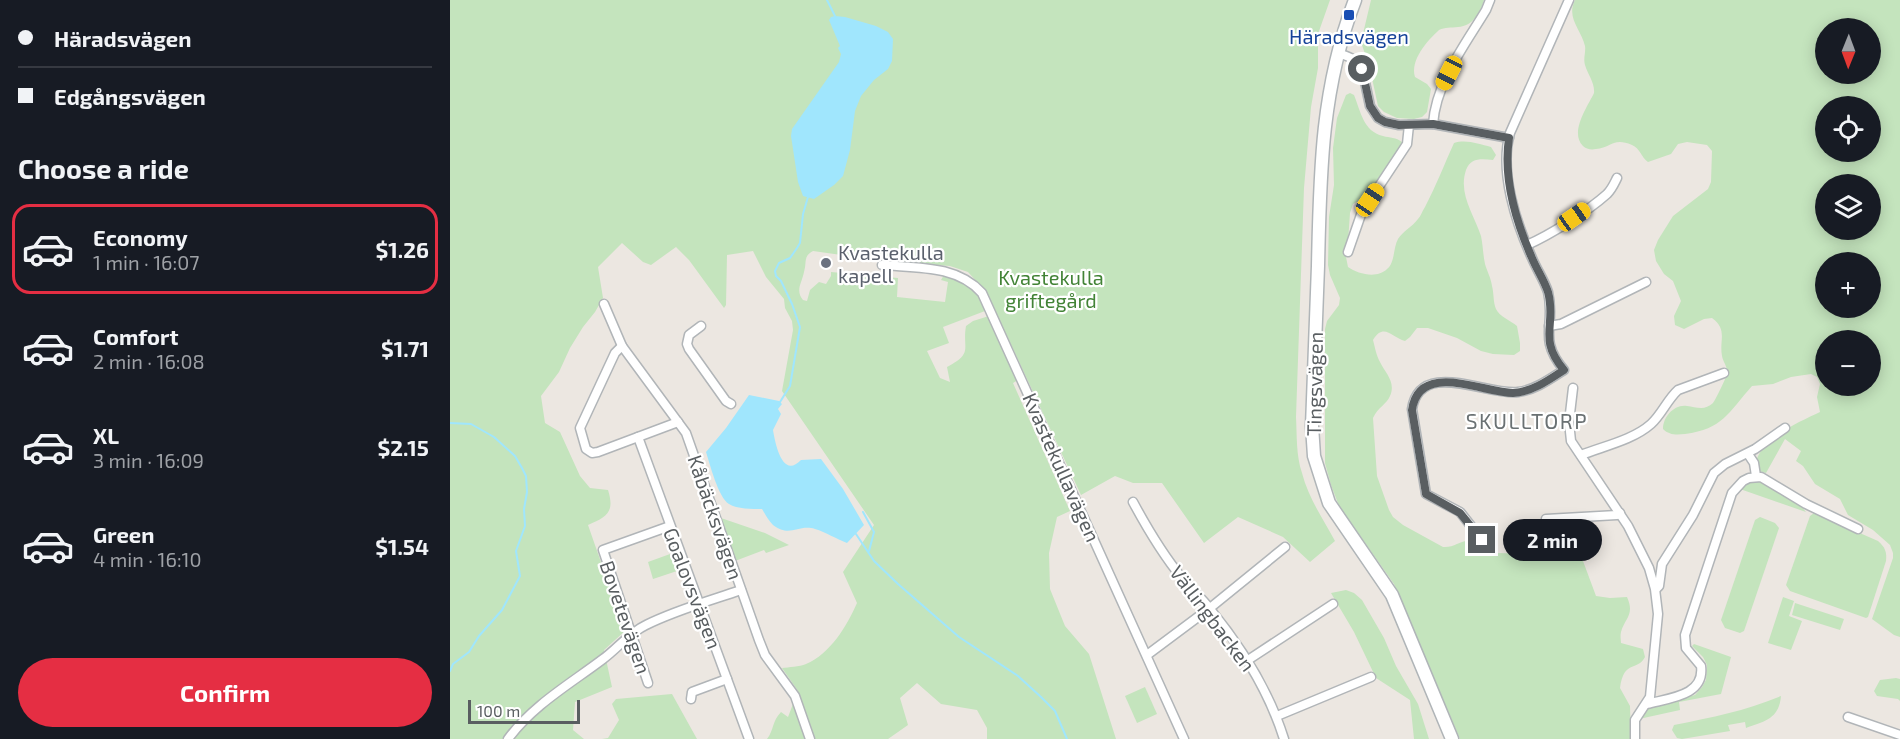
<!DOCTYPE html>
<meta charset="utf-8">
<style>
:root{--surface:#171b24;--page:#242831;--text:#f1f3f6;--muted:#9ea1a6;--line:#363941;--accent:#e52e43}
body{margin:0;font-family:"Exo 2",sans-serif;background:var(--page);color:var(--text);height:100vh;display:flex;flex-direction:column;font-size:22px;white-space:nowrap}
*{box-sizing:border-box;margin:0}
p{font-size:20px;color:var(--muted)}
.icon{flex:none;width:33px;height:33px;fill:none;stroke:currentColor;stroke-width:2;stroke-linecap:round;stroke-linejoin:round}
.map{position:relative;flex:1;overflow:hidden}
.side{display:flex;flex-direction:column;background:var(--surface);width:450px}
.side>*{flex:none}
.guide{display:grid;align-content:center;height:132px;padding:0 18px;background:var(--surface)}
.needle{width:39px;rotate:181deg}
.tools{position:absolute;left:1365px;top:18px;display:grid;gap:12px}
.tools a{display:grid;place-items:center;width:66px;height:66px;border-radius:50%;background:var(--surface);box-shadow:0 3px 15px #0003;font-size:30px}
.scale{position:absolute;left:18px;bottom:15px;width:112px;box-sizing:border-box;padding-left:6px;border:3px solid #595e61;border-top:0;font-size:16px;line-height:21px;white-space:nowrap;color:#595e61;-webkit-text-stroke:4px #fff;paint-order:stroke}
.end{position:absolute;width:27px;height:27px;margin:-14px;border:8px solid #595e61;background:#fff;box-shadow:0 0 0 3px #fff}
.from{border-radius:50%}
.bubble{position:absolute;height:42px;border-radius:21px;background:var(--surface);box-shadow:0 3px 15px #0003;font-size:20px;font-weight:700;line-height:42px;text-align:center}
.car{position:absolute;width:18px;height:36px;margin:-18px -9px;border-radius:8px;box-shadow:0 0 4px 2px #0007;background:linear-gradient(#f5c518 24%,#345 0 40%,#f5c518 0 76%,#345 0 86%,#f5c518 0)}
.guide b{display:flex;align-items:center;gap:21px;height:57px;font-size:22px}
.guide b+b{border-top:2px solid var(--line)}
.guide i{width:15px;height:15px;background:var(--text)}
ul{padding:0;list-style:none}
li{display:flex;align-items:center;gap:18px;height:90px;margin:0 12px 9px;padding:0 6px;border:3px solid transparent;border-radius:18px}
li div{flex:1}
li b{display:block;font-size:22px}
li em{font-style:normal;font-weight:700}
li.on{border-color:var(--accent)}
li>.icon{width:54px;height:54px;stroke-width:1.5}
h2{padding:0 18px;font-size:27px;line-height:72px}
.button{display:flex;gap:12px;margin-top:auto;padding:12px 18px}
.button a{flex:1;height:69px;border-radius:36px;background:var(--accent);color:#fff;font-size:24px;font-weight:700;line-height:69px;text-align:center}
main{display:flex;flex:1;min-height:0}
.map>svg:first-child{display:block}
</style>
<main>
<section class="side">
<div class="guide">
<b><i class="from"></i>Häradsvägen</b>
<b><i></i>Edgångsvägen</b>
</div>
<h2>Choose a ride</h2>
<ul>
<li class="on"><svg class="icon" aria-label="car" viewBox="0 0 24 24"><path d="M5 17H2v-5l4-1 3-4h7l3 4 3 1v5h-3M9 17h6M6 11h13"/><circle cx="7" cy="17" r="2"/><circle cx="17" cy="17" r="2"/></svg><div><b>Economy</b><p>1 min · 16:07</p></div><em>$1.26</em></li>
<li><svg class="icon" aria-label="car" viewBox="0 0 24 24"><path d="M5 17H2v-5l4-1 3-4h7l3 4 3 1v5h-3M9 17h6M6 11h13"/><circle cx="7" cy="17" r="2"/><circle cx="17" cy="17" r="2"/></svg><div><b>Comfort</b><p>2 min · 16:08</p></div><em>$1.71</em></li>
<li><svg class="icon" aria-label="car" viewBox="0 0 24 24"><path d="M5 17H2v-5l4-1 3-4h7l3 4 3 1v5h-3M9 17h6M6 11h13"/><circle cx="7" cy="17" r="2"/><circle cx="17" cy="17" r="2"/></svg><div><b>XL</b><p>3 min · 16:09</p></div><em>$2.15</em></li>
<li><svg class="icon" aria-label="car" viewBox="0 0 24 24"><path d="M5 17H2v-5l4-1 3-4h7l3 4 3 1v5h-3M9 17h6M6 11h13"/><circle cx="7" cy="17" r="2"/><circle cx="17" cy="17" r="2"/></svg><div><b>Green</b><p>4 min · 16:10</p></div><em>$1.54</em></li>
</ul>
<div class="button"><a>Confirm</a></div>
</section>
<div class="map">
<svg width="1450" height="739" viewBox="0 0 1450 739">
<rect width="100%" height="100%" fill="#ece7e1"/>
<g fill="#c4e4bd" fill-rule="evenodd">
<path d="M0 0H880L868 34V68L861 107 854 188 846 417C847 436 846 455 852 473 858 497 873 519 885 541L860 562 833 537 788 517 754 543 712 483H683L665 476 631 495 537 293 518 272 500 266 434 261 363 251C353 256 357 262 354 272 352 283 345 290 353 300L357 301 360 290 369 282 376 284 381 276V272L448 278 447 297 495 302 498 282 491 280 494 275C517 280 527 288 535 311L493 327 499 343 477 351 490 378 500 382 497 367C524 353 512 349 516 326L523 321 539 316 568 380 563 383 620 511 607 517 599 553 600 589 615 626 639 654 666 739H537V728L527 710 491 704 467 683 450 698 458 725 438 739H317C324 730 322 721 331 712L338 717 348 691 332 668C339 667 349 667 356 664 380 654 397 626 407 603L393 572 424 525 332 391 343 330 342 321 335 308 334 299 316 277 303 251 277 255 276 305 274 308 239 260 226 247 201 265 193 262 172 243 148 267 153 298 145 312 133 327 120 348 109 372 91 396 95 423 110 432 130 476 140 488 158 490C165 512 157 517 138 525L175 631 154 650 162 687 125 702 123 730 134 739H0Z"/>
<path d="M921 0H1034C1030 13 1023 26 1008 27 1001 28 995 27 989 30 977 41 960 60 965 77L977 84 981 89 977 112 972 117 964 119 947 118 934 112 928 106 920 69 911 42Z"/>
<path d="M1125 0H1450V637L1444 635 1422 619 1443 558V553L1440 545 1423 530 1398 515 1390 499 1365 484 1353 466 1346 461 1351 451 1335 439 1316 473 1309 471 1306 461C1314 437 1349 422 1370 412L1367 397 1370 384 1367 377 1361 374 1341 377 1323 384 1302 386C1278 413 1273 429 1235 434 1226 435 1219 435 1213 429 1213 417 1224 404 1237 406 1246 407 1255 411 1263 403 1265 401 1277 376 1277 374 1278 367 1273 362 1272 356 1269 340 1278 330 1262 318L1254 319 1234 329 1225 325 1224 316 1231 301 1223 281 1214 274 1206 261 1204 250 1208 240 1223 216 1258 189 1261 182 1262 151 1257 145 1237 142 1228 144 1221 154 1198 162C1191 157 1190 148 1182 145 1163 137 1161 148 1146 149 1141 150 1136 149 1133 146 1119 132 1138 106 1144 93 1145 83 1138 75 1135 65 1133 59 1136 52 1135 46 1131 29 1116 18 1125 0ZM1376 28H1420V74H1376ZM1376 106H1420V152H1376ZM1376 184H1420V230H1376ZM1376 262H1420V308H1376ZM1376 340H1420V386H1376Z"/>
<path d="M900 93 904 95C911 112 913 131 933 136 940 138 946 137 952 142L950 150 923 193 903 204 900 213 898 242 895 252 898 267C908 274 927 279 937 269 945 263 943 248 948 239 953 231 962 227 968 219 971 216 972 211 975 207 986 186 994 165 1004 143 1016 139 1029 144 1041 147L1046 155 1043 160C1032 159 1021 157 1016 170 1008 194 1024 214 1031 236 1033 245 1033 255 1035 264 1037 271 1041 278 1042 286 1044 293 1043 302 1046 309 1049 316 1061 321 1067 326L1070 343V351L1064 355 1043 354 1031 351 1007 338 978 328H967L960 337 955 341C942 338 934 322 923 340 925 347 926 355 930 362 936 374 946 382 940 396 937 404 928 407 923 418L927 476 939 510 943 517 953 525 993 547C1003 548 1010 541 1017 541 1026 542 1036 551 1046 553L1123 555 1133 561 1146 596 1160 598 1177 597C1185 615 1175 618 1171 632 1170 636 1171 640 1171 643L1193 649 1195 657C1187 672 1174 659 1170 688L1180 706 1181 739H1010L944 584 889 506 881 485 875 463V329L877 321 889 305 890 298 880 275 878 265 879 217 884 185 883 148 887 118 896 95Z"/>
<polygon points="1301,482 1316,482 1351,506 1356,512 1290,489"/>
<path d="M1364 513 1428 541C1435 547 1437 552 1436 561L1418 617 1416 618 1340 591 1336 585 1360 516Z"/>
<polygon points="1310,517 1325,523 1329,528 1294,631 1290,633 1275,628 1271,620 1305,520"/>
<polygon points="271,518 315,533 339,545 316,553 314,550 285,561"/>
<polygon points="220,554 227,571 203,579 198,562"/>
<polygon points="896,590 904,593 912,600 934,638 946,666 968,704 979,739 964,739 960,700 926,678 904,632 881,593"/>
<polygon points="1333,597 1344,601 1339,616 1352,621 1341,650 1318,643"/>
<polygon points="1345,603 1394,619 1390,630 1342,615"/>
<polygon points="1244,644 1281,657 1271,694 1229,702 1230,710 1189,719 1197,708 1245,695 1252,687 1256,680 1257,665 1253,657 1242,646"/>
<polygon points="1446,678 1450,679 1450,701 1448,699 1427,696 1424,691 1430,680"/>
<polygon points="695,687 707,714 687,723 675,696"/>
<polygon points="222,694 247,739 152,739 158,738 169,720 162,704 166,699"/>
<path d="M1331 696C1329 719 1315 721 1296 728L1295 722 1278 725 1280 731 1232 739 1227 738 1222 730 1224 725C1263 717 1295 711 1331 696Z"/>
</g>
<g fill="#a0e6fd">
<polygon points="385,16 395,17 426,26 438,32 443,39 442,61 438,69 424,80 411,96 405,111 400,150 393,176 384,185 364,199 353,196 348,182 341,136 342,129 389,62 391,54 388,48 390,46 379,20 381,17"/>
<path d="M299 395 329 401 332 404 328 409 331 414 323 430C325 442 332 480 351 460L371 459 393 489 414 525 397 543C386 539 376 532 365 529 348 524 340 538 323 525 319 521 315 514 312 509 302 509 287 509 279 504 268 497 260 464 256 452L276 428Z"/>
</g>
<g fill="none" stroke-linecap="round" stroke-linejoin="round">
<g stroke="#a0e6fd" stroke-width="2">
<polyline points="377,0 385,16"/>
<polyline points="330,402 340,386 350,327 342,304 331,281 326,276 325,271 329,263 340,258 347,248 350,243 353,214 358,197"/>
<polyline points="0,423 21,424 44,437 65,456 72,468 76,476 77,492 74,509 75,526 66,551 70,576 52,610 29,636 19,652 3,664 0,671"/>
<polyline points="413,512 424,532 419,551"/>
<polyline points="406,534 424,561 448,584 509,637 568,676 591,697 605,711 617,739"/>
</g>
<g stroke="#b1b5b8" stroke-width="11">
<g id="street">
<path d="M887 53C898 56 906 59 912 68L920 106 928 118 935 122 949 125 983 124 1059 138"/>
<path d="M983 124C986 82 1015 45 1036 10L1040 0"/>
<path d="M1077 245C1100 235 1138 211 1157 194 1162 189 1164 184 1167 178"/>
<polyline points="898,252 914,206 920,200 957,144 959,125"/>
<path d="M432 265C467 268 507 265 532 293L734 739"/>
<polyline points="154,304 172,346 236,433 309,640 315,655 345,696 360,739"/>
<polyline points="251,326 239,335 237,344 239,349 276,401 281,404"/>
<polyline points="1099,326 1111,324 1196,282"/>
<polyline points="172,346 165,353 130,428 136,449 142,453 148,452 228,422"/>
<polyline points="1123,388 1119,422 1121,441 1178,526 1199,568 1205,589 1208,614 1200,697 1185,720 1185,739"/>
<polyline points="188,437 299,739"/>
<polyline points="1298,454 1304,463 1306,476"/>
<path d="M1131 455C1154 446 1183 440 1201 424 1212 414 1217 400 1228 390L1274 373"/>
<path d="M683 502C697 528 713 555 732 578 741 589 752 598 760 609 792 648 819 691 834 739"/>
<polyline points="1096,519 1167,515 1170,513"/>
<path d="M1032 540 1010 512 976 494 962 409C970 358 1038 396 1068 392 1085 390 1100 379 1114 370 1087 338 1106 325 1098 292 1094 280 1087 270 1082 258 1066 223 1049 171 1060 133L1119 0"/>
<polyline points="1206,589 1209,586 1212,564 1243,515 1264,473 1275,464 1305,449 1335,428"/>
<polyline points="697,655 760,608 835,547"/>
<polyline points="798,660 883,604"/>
<polyline points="198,683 153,550 220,526"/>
<polyline points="241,699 242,692 277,679"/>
<path d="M1197 704C1219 698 1255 696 1251 666L1236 648 1235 635 1282 493 1293 481 1299 478 1311 477 1356 504 1408 529"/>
<polyline points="827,716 921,677"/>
<polyline points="1398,717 1450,735"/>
<path d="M58 739C83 705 120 684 153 659 168 648 179 633 196 625 226 610 259 601 291 590"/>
</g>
</g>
<g stroke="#b0b5b8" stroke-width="15">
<path id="secondary" d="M905 0C871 88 870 173 868 266 866 319 864 373 862 426L864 456 879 503 942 595 1002 739"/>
</g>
<use href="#street" stroke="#fff" stroke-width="8"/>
<use href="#secondary" stroke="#fff" stroke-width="12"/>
</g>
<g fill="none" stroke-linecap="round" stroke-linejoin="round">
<path stroke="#595e61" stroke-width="8" d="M912 69 920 106 928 118 935 122 949 125 983 124 1059 138C1053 178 1066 222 1082 258 1087 270 1094 280 1098 292 1107 325 1087 338 1114 370 1099 380 1082 392 1063 393 1034 393 969 360 962 410L976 494 1010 513 1032 540"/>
</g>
<rect fill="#1a4fb4" stroke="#fff" stroke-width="2" x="893" y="9" width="12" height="12" rx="3"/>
<circle fill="#6b7280" stroke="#fff" stroke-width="2" cx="376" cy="263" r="6"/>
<g text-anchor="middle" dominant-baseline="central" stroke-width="4.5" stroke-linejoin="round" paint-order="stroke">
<g font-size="20" fill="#164399" stroke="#fff">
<text x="899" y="36">Häradsvägen</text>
</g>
<g font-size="20" fill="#5b616d" stroke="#fff" text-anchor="start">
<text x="388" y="252">Kvastekulla<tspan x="388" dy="23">kapell</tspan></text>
</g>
<g font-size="20" fill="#428336" stroke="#fff">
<text x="601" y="277">Kvastekulla<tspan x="601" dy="23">griftegård</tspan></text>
</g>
<g font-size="20" fill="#595e61" stroke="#fff">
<text transform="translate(864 384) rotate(-89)">Tingsvägen</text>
<text transform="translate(612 467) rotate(66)">Kvastekullavägen</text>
<text transform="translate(266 517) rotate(71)">Kåbäcksvägen</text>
<text transform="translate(243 588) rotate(69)">Goalovsvägen</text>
<text transform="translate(176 617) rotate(71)">Bovetevägen</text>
<text transform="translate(763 618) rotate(53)">Vällingbacken</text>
</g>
<g font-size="21" letter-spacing="1.5" fill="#6a7173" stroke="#fff">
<text x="1077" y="420">SKULLTORP</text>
</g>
</g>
</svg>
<div class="tools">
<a><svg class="needle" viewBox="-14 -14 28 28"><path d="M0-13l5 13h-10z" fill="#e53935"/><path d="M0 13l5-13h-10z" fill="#9ea1a6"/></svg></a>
<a><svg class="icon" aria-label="locate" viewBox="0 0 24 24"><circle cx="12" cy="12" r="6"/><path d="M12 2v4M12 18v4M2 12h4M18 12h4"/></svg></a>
<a><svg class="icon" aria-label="layers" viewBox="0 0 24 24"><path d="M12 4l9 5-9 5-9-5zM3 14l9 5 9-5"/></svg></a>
<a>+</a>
<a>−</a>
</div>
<div class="scale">100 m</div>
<i class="end from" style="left:912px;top:69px"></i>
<i class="end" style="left:1032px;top:540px"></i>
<div class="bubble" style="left:1053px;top:519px;width:99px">2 min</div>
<i class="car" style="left:999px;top:73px;rotate:207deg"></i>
<i class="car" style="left:920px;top:200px;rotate:34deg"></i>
<i class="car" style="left:1124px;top:217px;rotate:55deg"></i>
</div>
</main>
